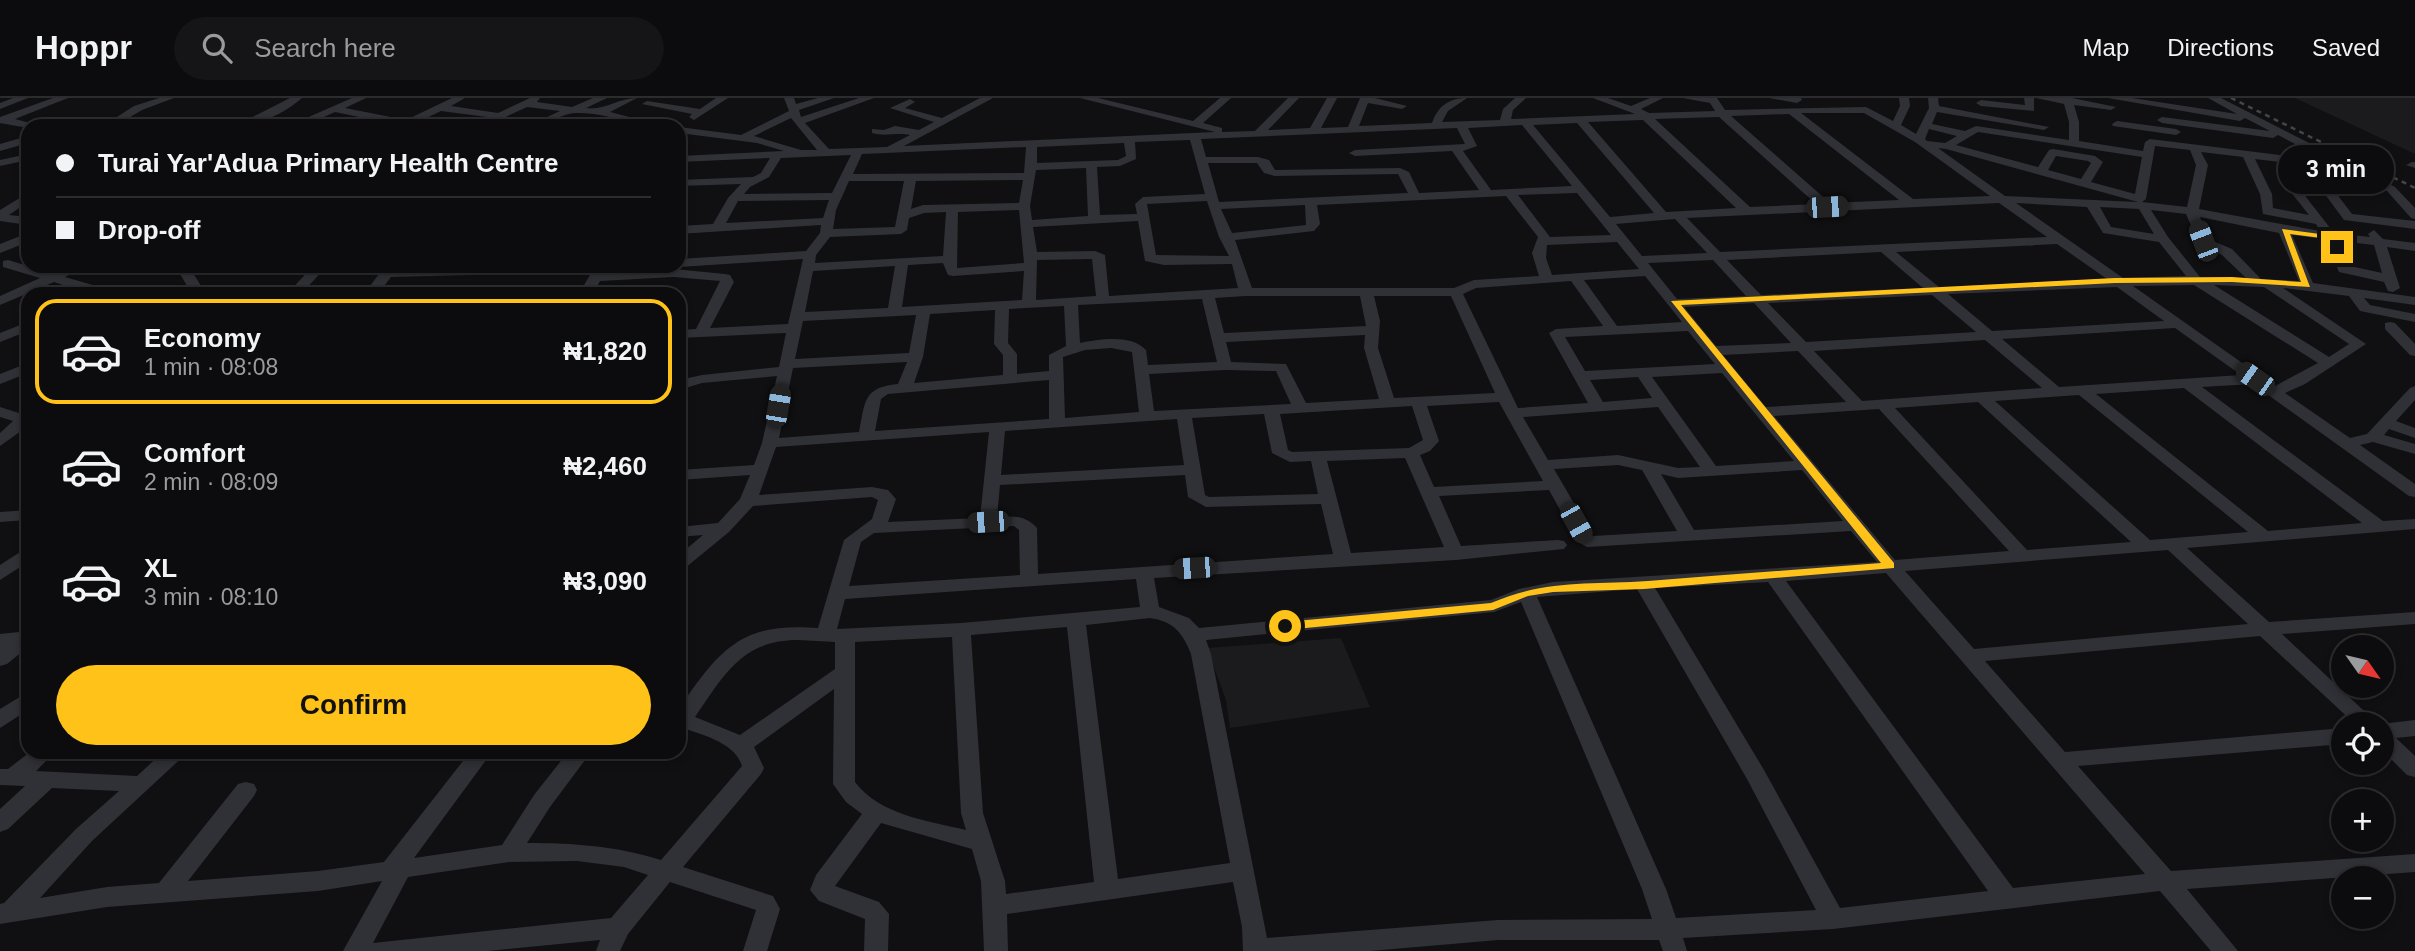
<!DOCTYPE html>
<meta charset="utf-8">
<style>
:root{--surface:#0c0b0d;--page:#151416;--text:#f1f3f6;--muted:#9a9b9d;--line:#2c2b2e;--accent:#ffc219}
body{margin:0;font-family:Helvetica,sans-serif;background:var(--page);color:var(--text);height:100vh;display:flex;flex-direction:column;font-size:26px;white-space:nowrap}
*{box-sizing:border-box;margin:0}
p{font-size:23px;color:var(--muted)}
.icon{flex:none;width:38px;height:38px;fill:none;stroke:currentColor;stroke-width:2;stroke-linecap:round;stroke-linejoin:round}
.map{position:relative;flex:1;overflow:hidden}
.details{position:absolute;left:21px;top:189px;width:665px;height:472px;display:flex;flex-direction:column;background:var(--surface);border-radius:21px;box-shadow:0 4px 10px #0003,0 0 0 2px var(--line)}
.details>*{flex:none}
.banner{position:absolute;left:21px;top:21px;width:665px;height:154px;border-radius:21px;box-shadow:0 4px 10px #0003,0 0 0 2px var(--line);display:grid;align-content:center;height:154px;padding:0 35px;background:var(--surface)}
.needle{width:46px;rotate:124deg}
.tools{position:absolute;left:2331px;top:537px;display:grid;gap:14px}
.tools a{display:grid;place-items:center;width:63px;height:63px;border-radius:50%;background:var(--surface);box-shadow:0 4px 10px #0003,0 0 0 2px var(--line);font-size:35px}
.end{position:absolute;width:32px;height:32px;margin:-16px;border:9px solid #ffc219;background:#111;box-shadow:0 0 0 4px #111}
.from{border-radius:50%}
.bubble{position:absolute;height:49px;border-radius:24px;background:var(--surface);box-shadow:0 4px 10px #0003,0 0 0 2px var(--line);font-size:23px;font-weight:600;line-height:49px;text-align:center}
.car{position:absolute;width:21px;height:42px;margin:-21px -10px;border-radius:9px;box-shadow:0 0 5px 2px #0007;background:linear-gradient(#222 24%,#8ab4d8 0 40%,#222 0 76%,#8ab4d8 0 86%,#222 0)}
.banner b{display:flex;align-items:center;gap:24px;height:66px;font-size:26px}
.banner b+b{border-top:2px solid var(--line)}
.banner i{width:18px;height:18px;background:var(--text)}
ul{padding:12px 0 0;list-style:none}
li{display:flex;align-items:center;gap:21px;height:105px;margin:0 14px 10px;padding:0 21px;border:4px solid transparent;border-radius:21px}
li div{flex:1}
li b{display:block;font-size:26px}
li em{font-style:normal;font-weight:600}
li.selected{border-color:var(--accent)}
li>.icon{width:63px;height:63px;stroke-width:1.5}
.button{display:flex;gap:14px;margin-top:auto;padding:14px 35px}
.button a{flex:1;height:80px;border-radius:42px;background:var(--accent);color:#111;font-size:28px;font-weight:600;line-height:80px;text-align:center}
header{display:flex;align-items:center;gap:42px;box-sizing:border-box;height:98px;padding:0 35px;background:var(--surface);border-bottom:2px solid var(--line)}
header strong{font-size:33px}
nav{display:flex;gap:38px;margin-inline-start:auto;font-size:24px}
.search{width:490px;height:63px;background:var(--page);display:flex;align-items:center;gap:18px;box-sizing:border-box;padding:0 24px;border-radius:38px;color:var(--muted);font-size:26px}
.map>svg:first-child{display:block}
</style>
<header>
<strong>Hoppr</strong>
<div class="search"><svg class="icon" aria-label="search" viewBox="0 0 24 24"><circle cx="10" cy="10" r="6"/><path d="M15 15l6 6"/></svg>Search here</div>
<nav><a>Map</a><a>Directions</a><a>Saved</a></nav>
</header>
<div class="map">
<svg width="2415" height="853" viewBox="0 0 2415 853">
<rect width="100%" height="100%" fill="#100f11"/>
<g fill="#1b1b1e">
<polygon points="2295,0 2415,0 2415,56"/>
<polygon points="1341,540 1370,609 1230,630 1226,602 1207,550"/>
</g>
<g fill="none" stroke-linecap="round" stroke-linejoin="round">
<g fill="#303136" fill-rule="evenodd">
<polygon points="13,0 28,0 0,11 0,5"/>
<polygon points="53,0 68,0 15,21 41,28 28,30 0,25 0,19"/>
<polygon points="159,0 174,0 142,12 115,28 103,28 134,8"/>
<path d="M290 0H302C285 15 258 28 235 28Z"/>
<path d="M352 0H366L345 10 406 22 452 0H465L451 8 498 15 530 0H540L537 4 572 9 593 0H607L586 10C604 13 618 0 637 0L610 14 664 28C634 28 605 14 576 15 559 16 547 28 528 28L560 13 527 9 486 28H472L487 19 441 13 418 24 425 28H402L335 14 317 22 341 28H288Z"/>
<polygon points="716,0 728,0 694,22 689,19 692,16 642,6 647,3 700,11"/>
<path d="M784 0H794L796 6 818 0H834L799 12 801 19 859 0H874L805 25 829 51 887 49 910 37C896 34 886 39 872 35V31L884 32 895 28 919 32 934 24 890 10 910 1 915 4 905 10 942 20 980 0H993L904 48 1215 34 1080 0H1098L1193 23 1220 0H1231L1203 25 1222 30V34L1255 33 1288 0H1299L1268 32 1310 30 1327 0H1337L1321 30 1348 29 1360 0H1375L1407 8 1402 11 1368 5 1359 28 1432 25C1438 8 1449 0 1467 0L1448 13 1442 24 1500 22 1503 11 1515 0H1526L1513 12 1511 21 1635 16 1593 0H1608L1631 8 1650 0H1663L1641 11 1649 15 1715 13 1710 5 1683 0H1717L1725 12 1866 9 1893 23 1900 8 1899 0H1909L1910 8 1901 27 1916 36 1929 10 1928 0H1938L1939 8 2049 29 2044 32 1937 14 1932 26 1965 33 1976 28 2069 42V24L2064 6 2036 0H2072L2116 9 2111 12 2074 7 2079 24V43L2143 53 2145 44 2150 41 2328 63 2278 37 2273 40 2162 25 2157 22 2162 19 2270 33 2245 20 2240 23 2108 0H2132L2237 16 2208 0H2221L2395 89 2415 110V121L2411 120 2387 93 2346 72 2255 61 2272 96 2273 110 2309 117 2282 83 2288 80 2292 81 2334 135 2370 139 2368 136 2374 132 2383 141 2415 145V153L2387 149 2400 190 2393 194 2388 193 2384 184 2339 174 2325 141 2292 137 2313 185 2415 199V207L2364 200 2370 207 2415 216V224L2360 213 2349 198 2283 190 2366 246 2305 286 2285 295 2350 340 2367 336 2410 290 2415 288V302L2396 323 2415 330V340L2389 331 2384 337 2415 346V356L2373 344 2360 347 2415 386V399L2409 398 2253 286 2202 289 2383 423 2415 421V431L2187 450 2269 524 2415 514V526L2282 536 2378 626H2355L2260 538 1985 563 2065 654 2343 630V646L2078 668 2171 773 2415 756V774L2187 791 2238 853H2211L2160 793 1833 831 1683 840 1687 853H1663L1659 842H1498L1370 853H1243L1242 829 1233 784 1007 816 1008 853H984L981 783 972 751 881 725 835 788 879 804 889 816 888 853H864L865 821 819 803 810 792 816 777 862 716 846 704 833 686 834 591 754 649 764 670 761 676 683 769 773 798 780 811 767 853H743L756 812 670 784 628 836 620 853H596L600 842 488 853H343L382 783 318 793 107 809 0 826V806L4 805 76 731 119 693 52 690 8 731 0 734V711L25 688 0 687V671H8L30 654H55L36 673 137 678 163 654H188L92 743 40 800 107 789 159 785 238 686 246 684 254 686 257 692 254 698 188 783 318 773 384 764 470 654H492L414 760 502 747 534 697 568 654H591L550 709 527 745C574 745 616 748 661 762L742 668C735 644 700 636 679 629 679 608 687 598 700 581 734 536 762 526 818 530L844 442 872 421 878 402 872 399 753 408 729 434 685 470 679 472V457L703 437 679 439V429L718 425 740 401 750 377 679 382V372L754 367 762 345 777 278 702 285 679 292V282L702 277 779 269 786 235 679 240V232L696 231 720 183 674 179 600 183 593 196H579L595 168H609L605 175 674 171 725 176 730 177 734 184 710 230 788 226 803 161 679 169 675 168H679V161L806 153 820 135 821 127 679 136V128L713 126 728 100 741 86 679 88V82L753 79 761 75 770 60 679 64V58L784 53 757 45 679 35V29L741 37 789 13ZM1801 15H1864L1915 44 1990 98 1913 101ZM1789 16 1899 102 1830 105 1731 18ZM1719 19 1816 106 1750 109 1655 21ZM791 20 817 52H801L754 38ZM1643 22 1736 110 1666 114 1588 24ZM1577 25 1654 115 1610 119 1533 27ZM1522 27 1572 88 1491 92 1463 53 1477 48 1468 30ZM1457 30 1465 46 1355 52 1349 55 1355 58 1452 53 1479 92 1419 95 1409 74 1400 70 1275 72 1269 62 1258 59H1206L1201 41ZM1929 31 1957 38 1945 45 1927 43 1925 41ZM1978 34 2142 59 2135 96 2091 84 2103 64 2095 58 2053 51 2049 52 2038 69 1956 47ZM1190 42 1205 96 1143 99 1135 106 1137 116 1100 117 1097 69 1120 68 1136 61 1135 44ZM1124 45 1126 58 1118 62 1037 65V49ZM2155 48 2190 52 2196 67 2187 109 2142 104 2146 101ZM1026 49 1024 75 853 76 862 56ZM1938 50 1946 51 2138 104 2005 98ZM2201 54 2243 59 2260 96 2263 116 2316 126 2320 133 2199 111 2208 67ZM851 57 832 95 744 96 750 89 769 79 781 60ZM2056 58 2088 63 2091 65 2081 81 2048 72ZM1208 65H1257L1264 75 1275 78 1398 76 1408 95 1219 104ZM1086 70 1088 118 1032 122 1030 108 1036 72ZM1023 82 1019 105 923 107 911 111 916 83ZM849 83H904L895 129 833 131 836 112ZM1577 95 1611 137 1550 139 1518 97ZM1506 98 1538 139 1532 155 1539 178 1474 182 1454 190H1252L1235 142 1314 133 1320 126 1317 107ZM829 102 823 120 726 125 738 103ZM1207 103 1219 139 1229 158 1156 157 1147 106ZM1999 105 2047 139 1720 154 1687 120ZM2016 105 2087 109 2103 135 2159 144 2186 178 2123 180ZM1305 107 1306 127 1232 135 1221 111ZM2100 109 2139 111 2154 136 2111 129ZM1019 112 1024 165 957 170 958 114ZM2151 112 2186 116 2199 146 2222 157 2246 180 2200 179 2168 139ZM946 114 943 158 815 165 816 157 830 139 901 136 907 132 909 120 924 115ZM2200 119 2279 135 2299 183 2261 181 2232 151 2208 141ZM1675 121 1707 155 1642 158 1616 126ZM1138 123 1145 163 1164 167 1232 166 1238 190 1109 198 1105 157 1095 153 1037 154 1033 129ZM2339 143 2374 147 2382 175 2350 168ZM1617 144 1639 171 1552 177 1546 160 1547 147ZM2057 146 2107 181 1939 189 1896 154ZM1881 154 1923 190 1761 197 1727 162ZM1092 161 1096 198 1036 202 1037 162ZM1713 162 1746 198 1677 201 1648 165ZM943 165 948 177 953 178 1024 173 1022 202 902 209 908 167ZM895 168 888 210 805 214 813 173ZM1645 178 1682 224 1617 228 1584 182ZM1571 183 1603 228 1556 231 1549 235 1588 305 1518 310 1463 196 1476 190ZM2194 187 2318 265 2275 288 2133 188ZM2214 187 2264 189 2349 246 2329 259ZM2117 189 2164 223 1992 233 1948 196ZM1932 197 1976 234 1806 244 1768 205ZM1246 198H1360L1366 228 1224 235 1215 200ZM1374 198H1451L1495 295 1394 300 1378 250 1380 223ZM1202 201 1217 264 1148 267 1146 252C1131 236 1100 241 1080 245L1078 207ZM1754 205 1791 245 1716 248 1684 209ZM1064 208 1066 248 1049 257V273L1017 276V256L1008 245 1009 211ZM995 212 994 246 1003 257V277L914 285 923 259 930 216ZM916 217 909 255 795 261 803 223ZM2175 230 2241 277 2059 289 2002 241ZM1688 233 1715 266 1585 273 1565 239ZM1365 237 1364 250 1379 301 1306 305 1286 266 1231 264 1226 244ZM1985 242 2042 290 1862 303 1814 253ZM1111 250 1132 254 1139 314 1065 320 1063 259 1085 252ZM1798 253 1846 304 1766 309 1723 257ZM907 264 898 286C863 289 865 304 859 334L779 340 793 270ZM1225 272 1276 273 1291 306 1154 313 1149 276ZM1722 275 1794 363 1716 368 1652 279ZM1638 279 1652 300 1603 304 1590 282ZM1049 282V321L875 333 881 301 888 296ZM2184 290 2362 425 2268 433 2096 296ZM2079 297 2248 434 2150 442 1995 303ZM1499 304 1543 383 1434 389 1420 357 1430 353 1439 343 1427 308ZM1978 304 2131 444 2027 452 1895 310ZM1412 308 1423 342 1409 350 1292 354 1288 352 1280 316ZM1658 309 1700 369 1678 370 1618 357 1548 362 1523 319ZM1879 311 2009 453 1895 462 1774 318ZM1264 316 1272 355 1290 364 1311 363 1318 396 1209 399 1205 397 1192 320ZM1177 321 1184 367 1001 377 1005 333ZM989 334 980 420 888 424 896 401 888 392 872 389 759 397 776 349ZM1405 360 1444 449 1351 455 1327 363ZM1618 367 1642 372 1677 433 1593 438 1554 371ZM1802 372 1843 423 1694 432 1661 376 1678 380ZM1185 377 1188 399 1206 409 1321 406 1333 456 1038 476 1037 430C1025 417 1014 418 997 419L1000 387ZM1549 392 1578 444 1587 449 1851 433 1877 464 1553 484 1519 491 1491 502 1199 530 1189 520 1159 509 1154 480 1456 462 1564 451 1567 447 1564 443 1558 442 1461 448 1439 398ZM1014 428 1019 432 1020 477 849 488 861 444 874 435ZM2168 452 2248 526 1974 551 1905 473ZM1886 475 2145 776 2013 790 1786 483ZM1136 481 1140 509 961 525 837 531 845 501ZM1768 484 1988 793 1840 810 1764 672 1655 490ZM1637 491 1747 681 1816 812 1676 820 1666 791 1537 499ZM1521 504 1642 791 1652 821 1498 822 1267 840 1211 556 1206 542 1494 514ZM1150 520C1173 523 1183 535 1191 556L1230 765 1118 781 1086 527ZM1067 529 1094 784 1006 796 1005 783 983 715 971 537ZM952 539 961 715 966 732C928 723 880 717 855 684V544ZM798 542 835 544V571L740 637 695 619C724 577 742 542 798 542ZM577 763 624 769 648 777 611 820 373 845 408 779 509 764Z"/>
<polygon points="1769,0 1801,0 1802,2 1797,5"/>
<polygon points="2024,0 2034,0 2034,13 1981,8 1976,5 1981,2 2025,7"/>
<polygon points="2117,23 2176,31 2181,34 2176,37 2113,28 2112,26"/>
<polygon points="28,38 28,45 0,53 0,46"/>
<polygon points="28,56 28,62 0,68 0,62"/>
<polygon points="2412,64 2415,64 2415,70 2406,67"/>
<polygon points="2312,74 2320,74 2352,116 2415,123 2415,131 2344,122 2310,76"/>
<polygon points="28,95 28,104 9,117 28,119 28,127 0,123 0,112"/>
<polygon points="28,135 28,144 0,155 0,146"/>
<polygon points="8,162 52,175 67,168 85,168 65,179 103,190 104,196 90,196 54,184 0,207 0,198 40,180 3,169 3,163"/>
<polygon points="170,168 190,170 206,196 192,196 180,176"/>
<polygon points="313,168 327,168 301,196 287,196"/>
<polygon points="385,168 399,168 397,171 535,168 515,176 391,179 378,196 364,196"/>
<polygon points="28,224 28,233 0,244 0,235"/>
<polygon points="2390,224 2395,225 2415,246 2415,258 2410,257 2385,231 2385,225"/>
<polygon points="28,265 28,275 0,286 0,276"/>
<polygon points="0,309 22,316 28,314 28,328 0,348 0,335 13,323 0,319"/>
<polygon points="28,412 28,422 0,424 0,414"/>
<polygon points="28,449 28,464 0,482 0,467"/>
<polygon points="28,533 28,549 7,566 0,568 0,536"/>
<polygon points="28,594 28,612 0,630 0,611"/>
<polygon points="2415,622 2415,638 2396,640 2415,658 2415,679 2407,677 2382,652 2381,626"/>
</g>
<polyline stroke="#43444c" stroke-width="2.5" stroke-dasharray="5 4.5" stroke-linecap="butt" points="2231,0 2415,90"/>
</g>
<path fill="#ffc219" d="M2282 131 2335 138 2341 149 2334 150 2329 141 2290 136 2310 189 2232 184 2115 185 1681 207 1894 465V470L1644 491 1553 494 1528 498 1493 512 1285 532 1278 528 1285 524 1491 505C1547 481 1590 487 1648 483 1726 477 1804 471 1881 465L1671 203 2115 180 2232 179 2301 184Z"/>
</svg>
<div class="tools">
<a><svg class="needle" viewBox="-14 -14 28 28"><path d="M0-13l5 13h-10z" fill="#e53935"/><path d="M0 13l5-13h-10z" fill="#9a9b9d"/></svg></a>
<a><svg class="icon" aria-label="locate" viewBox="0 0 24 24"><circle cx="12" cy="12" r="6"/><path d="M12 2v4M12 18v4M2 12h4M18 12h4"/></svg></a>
<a>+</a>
<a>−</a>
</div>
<i class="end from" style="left:1285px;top:528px"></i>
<i class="end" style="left:2337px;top:149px"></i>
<div class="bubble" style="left:2278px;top:47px;width:116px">3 min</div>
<i class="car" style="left:1827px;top:109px;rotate:87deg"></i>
<i class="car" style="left:2203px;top:143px;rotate:339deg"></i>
<i class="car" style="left:2255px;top:281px;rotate:305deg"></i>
<i class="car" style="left:778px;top:308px;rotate:10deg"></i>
<i class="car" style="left:988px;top:424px;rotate:267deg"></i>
<i class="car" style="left:1576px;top:425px;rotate:151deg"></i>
<i class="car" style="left:1194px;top:470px;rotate:266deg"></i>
<div class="banner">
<b><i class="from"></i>Turai Yar'Adua Primary Health Centre</b>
<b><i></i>Drop-off</b>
</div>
<section class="details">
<ul>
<li class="selected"><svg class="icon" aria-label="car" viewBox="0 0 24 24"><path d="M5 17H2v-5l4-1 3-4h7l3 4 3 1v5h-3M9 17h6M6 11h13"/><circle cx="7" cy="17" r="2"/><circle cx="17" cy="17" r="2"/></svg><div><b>Economy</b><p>1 min · 08:08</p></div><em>₦1,820</em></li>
<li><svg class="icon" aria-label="car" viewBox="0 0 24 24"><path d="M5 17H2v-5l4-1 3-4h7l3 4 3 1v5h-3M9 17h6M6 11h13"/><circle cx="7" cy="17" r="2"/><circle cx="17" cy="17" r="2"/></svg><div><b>Comfort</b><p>2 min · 08:09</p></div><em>₦2,460</em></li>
<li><svg class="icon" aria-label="car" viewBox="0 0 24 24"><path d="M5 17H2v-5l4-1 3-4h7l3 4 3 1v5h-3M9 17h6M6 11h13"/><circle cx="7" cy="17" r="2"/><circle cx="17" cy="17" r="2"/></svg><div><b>XL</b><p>3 min · 08:10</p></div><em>₦3,090</em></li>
</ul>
<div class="button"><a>Confirm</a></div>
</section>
</div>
